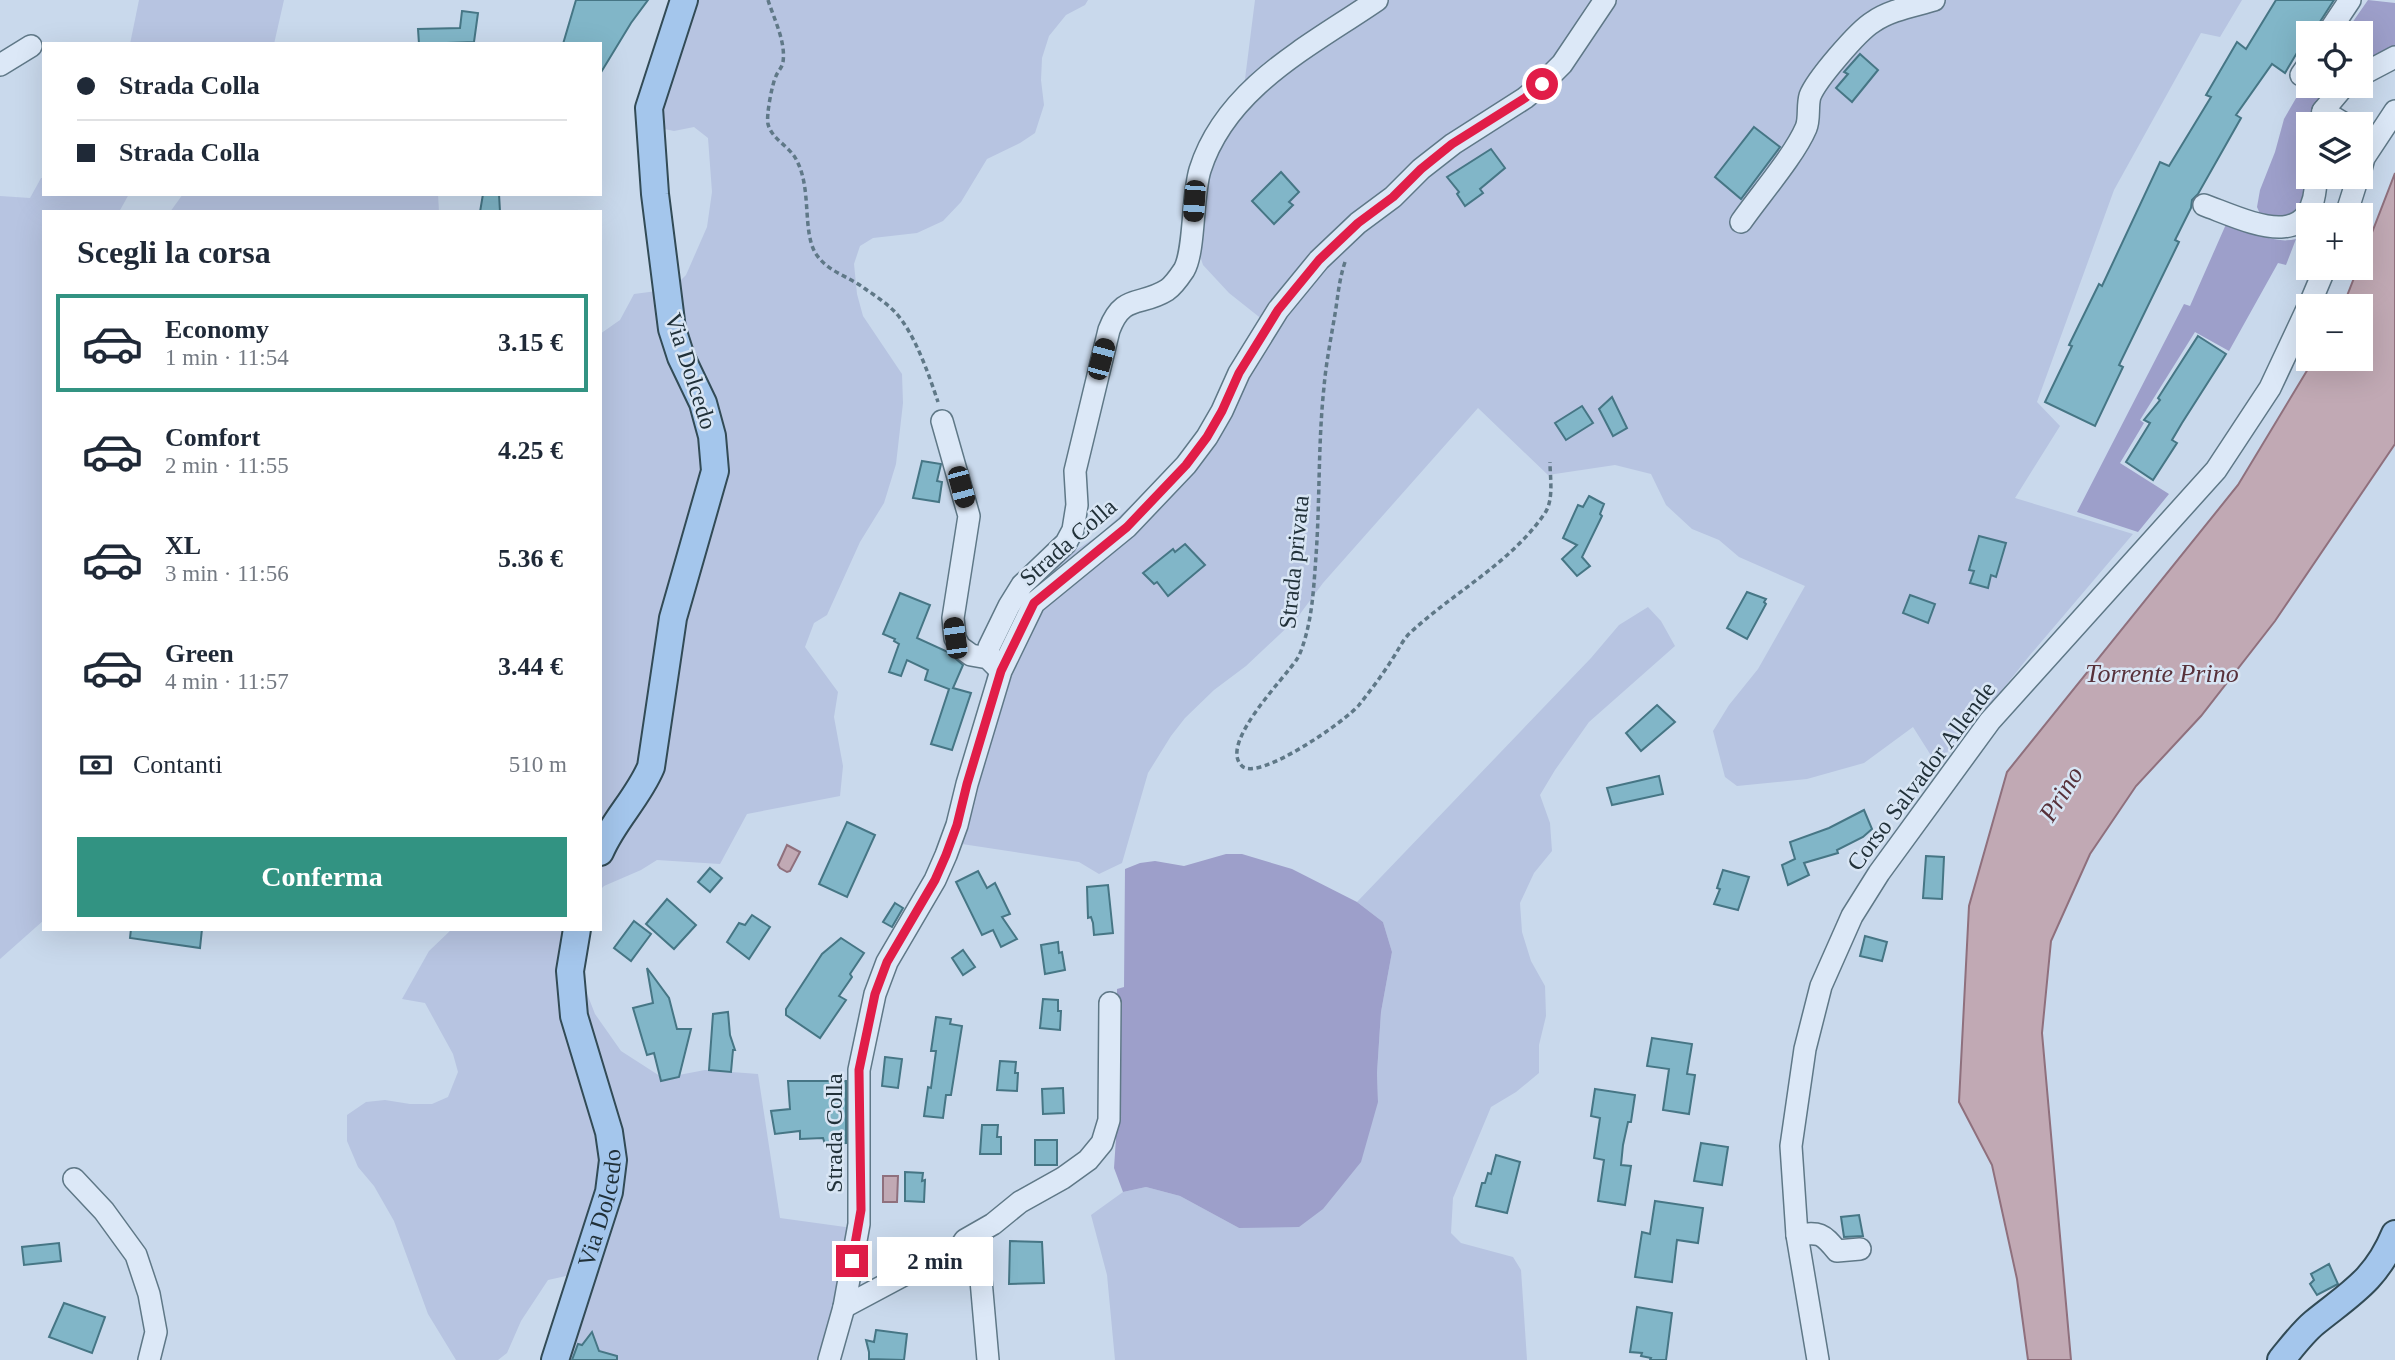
<!DOCTYPE html>
<html lang="it">
<meta charset="utf-8">
<style>
:root{--surface:#fff;--page:#f2f2f3;--text:#1f2937;--muted:#747a83;--line:#e0e1e3;--accent:#329382}
body{margin:0;font-family:"Times New Roman",serif;background:var(--page);color:var(--text);height:100vh;display:flex;flex-direction:column;font-size:26px;white-space:nowrap}
*{box-sizing:border-box;margin:0}
p{font-size:23px;color:var(--muted)}
.icon{flex:none;width:38px;height:38px;fill:none;stroke:currentColor;stroke-width:2;stroke-linecap:round;stroke-linejoin:round}
.map{position:relative;flex:1;overflow:hidden}
.panel{position:absolute;left:42px;top:210px;width:560px;height:721px;display:flex;flex-direction:column;background:var(--surface);border-radius:0px;box-shadow:0 7px 28px #0002}
.panel>*{flex:none}
.banner{position:absolute;left:42px;top:42px;width:560px;height:154px;border-radius:0px;box-shadow:0 7px 28px #0002;display:grid;align-content:center;height:154px;padding:0 35px;background:var(--surface)}
.tools{position:absolute;left:2296px;top:21px;display:grid;gap:14px}
.tools a{display:grid;place-items:center;width:77px;height:77px;border-radius:0px;background:var(--surface);box-shadow:0 7px 28px #0002;font-size:35px}
.end{position:absolute;width:32px;height:32px;margin:-16px;border:9px solid #e11d48;background:#fff;box-shadow:0 0 0 4px #fff}
.from{border-radius:50%}
.bubble{position:absolute;height:49px;border-radius:0px;background:var(--surface);box-shadow:0 7px 28px #0002;font-size:23px;font-weight:700;line-height:49px;text-align:center}
.car{position:absolute;width:21px;height:42px;margin:-21px -10px;border-radius:9px;box-shadow:0 0 5px 2px #0007;background:linear-gradient(#222 24%,#8ab4d8 0 40%,#222 0 76%,#8ab4d8 0 86%,#222 0)}
.banner b{display:flex;align-items:center;gap:24px;height:66px;font-size:26px}
.banner b+b{border-top:2px solid var(--line)}
.banner i{width:18px;height:18px;background:var(--text)}
ul{padding:0;list-style:none}
li{display:flex;align-items:center;gap:21px;height:98px;margin:0 14px 10px;padding:0 21px;border:4px solid transparent;border-radius:0px}
li div{flex:1}
li b{display:block;font-size:26px}
li em{font-style:normal;font-weight:700}
li.active{border-color:var(--accent)}
li>.icon{width:63px;height:63px;stroke-width:1.5}
h2{padding:0 35px;font-size:32px;line-height:84px}
.pay{display:flex;align-items:center;gap:18px;height:77px;padding:0 35px;font-size:26px}
.pay p{margin-inline-start:auto}
.button{display:flex;gap:14px;margin-top:auto;padding:14px 35px}
.button a{flex:1;height:80px;border-radius:0px;background:var(--accent);color:#fff;font-size:28px;font-weight:700;line-height:80px;text-align:center}
.map>svg:first-child{display:block}
</style>
<div class="map">
<svg width="2395" height="1360" viewBox="0 0 2395 1360">
<rect width="100%" height="100%" fill="#c9d9ec"/>
<g fill="#b7c4e1">
<polygon points="139,0 284,0 274,44 130,44"/>
<polygon points="680,0 1088,0 1085,5 1066,15 1049,36 1042,58 1041,80 1044,105 1035,133 1020,143 987,159 961,202 943,221 917,233 873,238 860,246 854,264 857,294 863,316 902,374 903,403 896,464 884,503 860,542 827,615 814,623 805,647 838,692 834,717 843,766 840,796 747,814 720,864 657,860 641,870 604,886 600,890 600,334 620,320 634,294 672,289 686,275 707,227 712,192 708,138 694,127 674,131 655,127"/>
<polygon points="1255,0 2242,0 2220,37 2201,33 2114,190 2037,402 2060,426 2015,498 2133,534 2030,655 1967,734 1943,756 1932,757 1913,727 1864,763 1807,779 1737,786 1725,777 1713,731 1729,705 1758,669 1805,586 1739,557 1719,540 1692,529 1666,505 1651,474 1615,465 1548,475 1478,408 1323,583 1297,618 1246,666 1214,690 1185,718 1171,736 1148,773 1122,863 1099,874 1079,862 962,844 956,807 985,703 986,678 990,659 1011,617 1044,571 1099,535 1196,445 1268,324 1229,293 1203,265 1190,224 1245,79"/>
<polygon points="41,178 44,178 44,194 129,194 119,212 44,212 44,920 0,959 0,196 30,198"/>
<polygon points="183,194 438,194 439,212 170,212"/>
<polygon points="1648,607 1661,621 1675,646 1589,722 1555,770 1540,795 1550,823 1552,851 1534,873 1520,903 1522,932 1531,961 1545,986 1546,1016 1539,1045 1539,1073 1516,1092 1491,1107 1453,1198 1451,1233 1461,1243 1513,1257 1521,1270 1527,1360 1115,1360 1107,1275 1091,1215 1123,1192 1146,1187 1180,1196 1239,1228 1378,1102 1377,1073 1381,1012 1392,952 1383,922 1357,902 1591,658 1619,625"/>
<polygon points="452,929 578,929 572,955 595,1014 621,1051 663,1078 705,1070 758,1074 780,1218 867,1230 864,1264 834,1360 550,1360 575,1274 548,1280 521,1321 507,1353 498,1360 456,1360 428,1314 394,1221 374,1186 358,1167 347,1141 347,1115 366,1102 385,1100 410,1104 432,1104 448,1097 458,1072 453,1054 425,1003 402,999 429,951"/>
</g>
<g fill="#9d9fca">
<polygon points="2368,0 2395,3 2395,46 2361,65 2361,33 2345,33"/>
<path d="M2303 86 2307 88 2309 86H2332C2296 125 2311 154 2305 202L2291 218 2260 214 2257 207 2260 190 2275 152 2284 119Z"/>
<path d="M2227 222C2248 230 2274 245 2296 239L2286 265 2278 263 2229 351 2195 332 2140 420 2144 423 2120 463 2169 494 2138 532 2077 512 2184 304 2190 306Z"/>
<polygon points="1226,854 1242,854 1292,869 1357,902 1383,922 1392,952 1381,1012 1377,1073 1378,1102 1361,1162 1323,1209 1299,1227 1239,1228 1180,1196 1146,1187 1123,1192 1114,1168 1116,1138 1117,989 1124,987 1125,869 1140,863 1155,861 1184,866"/>
</g>
<g fill="#c1a9b4" stroke="#8f707d" stroke-width="2">
<polygon points="2395,173 2395,444 2275,621 2201,716 2136,786 2090,854 2051,941 2042,1033 2071,1360 2028,1360 2017,1279 1992,1165 1959,1102 1969,906 2007,772 2238,485 2314,359 2361,359 2361,306 2343,306 2358,268 2361,268 2361,261"/>
<polygon points="787,845 800,852 790,871 787,872 780,868 778,865"/>
<polygon points="883,1176 898,1176 897,1202 883,1202"/>
</g>
<g fill="#81b6c8" stroke="#467685" stroke-width="2">
<polygon points="576,0 648,0 631,23 600,74 600,44 563,44"/>
<polygon points="2276,0 2334,0 2316,28 2315,27 2311,33 2308,33 2308,38 2299,52 2298,51 2285,73 2272,64 2236,115 2241,118 2198,194 2192,200 2191,208 2175,240 2179,242 2119,365 2123,367 2095,426 2045,402 2072,346 2069,345 2099,284 2102,286 2160,162 2169,166 2211,97 2206,95 2237,42 2246,49"/>
<polygon points="462,11 478,13 474,42 419,44 418,29 460,28"/>
<polygon points="1860,54 1878,70 1852,102 1836,88 1848,74 1844,72"/>
<polygon points="1754,127 1780,147 1741,199 1715,177"/>
<polygon points="1491,149 1505,168 1480,189 1483,193 1465,206 1457,194 1459,192 1447,177"/>
<polygon points="1281,172 1299,192 1289,202 1293,205 1274,224 1252,201"/>
<polygon points="483,194 499,194 500,212 480,212"/>
<polygon points="2198,336 2226,354 2182,423 2172,440 2177,443 2153,480 2126,462 2150,423 2144,420 2160,400 2158,398"/>
<polygon points="1612,397 1627,428 1613,436 1599,409"/>
<polygon points="1582,406 1593,423 1566,440 1555,423"/>
<polygon points="922,461 941,464 937,481 942,482 939,502 913,498"/>
<polygon points="1589,496 1604,504 1600,514 1602,516 1582,557 1590,566 1577,576 1562,559 1577,545 1563,538 1578,505 1583,507"/>
<polygon points="1979,536 2006,543 1996,577 1991,575 1988,588 1970,583 1974,571 1969,570"/>
<polygon points="1185,544 1205,565 1168,596 1157,582 1154,584 1143,573 1173,549 1175,552"/>
<polygon points="1747,592 1766,599 1764,602 1766,604 1747,639 1727,628"/>
<polygon points="900,593 930,605 917,638 948,652 963,665 953,688 971,693 952,750 931,744 949,689 925,680 928,670 907,660 901,676 889,672 899,644 894,641 895,639 883,634"/>
<polygon points="1910,595 1935,604 1928,623 1903,613"/>
<polygon points="1657,705 1675,722 1641,751 1626,733"/>
<polygon points="1659,776 1663,794 1612,805 1607,788"/>
<polygon points="1864,810 1872,829 1863,837 1837,850 1838,853 1804,863 1809,875 1788,885 1782,865 1795,859 1790,842 1829,828"/>
<polygon points="847,822 875,835 847,897 819,884"/>
<polygon points="1926,856 1944,857 1942,899 1923,898"/>
<polygon points="710,868 722,878 710,892 698,882"/>
<polygon points="1723,870 1749,877 1738,910 1714,904 1720,889 1717,888"/>
<polygon points="978,871 987,888 995,883 1010,914 1002,917 1017,939 1001,947 993,930 982,935 956,882"/>
<polygon points="1108,885 1113,933 1094,935 1093,923 1091,917 1088,918 1087,887"/>
<polygon points="667,899 696,925 674,949 646,924"/>
<polygon points="895,903 903,908 892,927 883,922"/>
<polygon points="752,915 770,927 749,959 727,942 739,923 745,925"/>
<polygon points="634,921 651,934 631,961 614,948"/>
<polygon points="131,929 202,929 200,948 130,938"/>
<polygon points="1865,936 1887,942 1882,961 1860,956"/>
<polygon points="841,938 864,953 850,974 852,977 839,996 846,1000 820,1038 786,1015 786,1009 822,954"/>
<polygon points="1058,942 1059,953 1062,952 1065,970 1045,974 1041,945"/>
<polygon points="963,950 975,967 963,975 952,958"/>
<polygon points="647,968 669,998 677,1029 691,1029 679,1077 661,1081 654,1053 647,1055 633,1008 653,1003"/>
<polygon points="1043,999 1058,1000 1058,1011 1061,1011 1060,1030 1040,1028"/>
<polygon points="728,1012 730,1035 735,1050 733,1050 731,1072 709,1070 713,1014"/>
<polygon points="936,1017 951,1019 950,1024 962,1026 951,1095 946,1095 943,1118 924,1116 928,1087 931,1088 936,1051 931,1051"/>
<polygon points="1652,1038 1692,1044 1687,1074 1695,1075 1689,1114 1663,1110 1669,1069 1647,1066"/>
<polygon points="885,1057 902,1059 898,1088 882,1086"/>
<polygon points="1000,1061 1016,1062 1015,1073 1018,1073 1017,1091 997,1090"/>
<polygon points="788,1081 846,1081 846,1143 825,1144 823,1138 800,1139 800,1131 775,1134 771,1111 790,1109"/>
<polygon points="1063,1088 1064,1113 1043,1114 1042,1089"/>
<polygon points="1595,1089 1635,1095 1631,1122 1628,1122 1623,1145 1621,1165 1631,1166 1625,1205 1598,1201 1604,1160 1594,1158 1600,1118 1591,1116"/>
<polygon points="982,1125 998,1125 997,1137 1001,1137 1001,1154 980,1154"/>
<rect x="1035" y="1140" width="22" height="25"/>
<polygon points="1701,1143 1728,1147 1722,1185 1694,1181"/>
<polygon points="1496,1155 1520,1162 1507,1213 1476,1206 1482,1183 1485,1183 1488,1173 1491,1174"/>
<polygon points="905,1172 923,1173 922,1181 925,1180 924,1202 905,1201"/>
<polygon points="1655,1201 1703,1208 1698,1243 1677,1240 1672,1282 1635,1277 1642,1232 1650,1234"/>
<polygon points="1859,1215 1863,1236 1844,1237 1841,1217"/>
<polygon points="1010,1241 1042,1242 1044,1283 1009,1284"/>
<polygon points="59,1243 61,1261 24,1265 22,1247"/>
<polygon points="2329,1264 2338,1284 2317,1295 2310,1284 2314,1280 2311,1274"/>
<polygon points="64,1303 105,1317 92,1353 49,1337"/>
<polygon points="1637,1307 1672,1313 1666,1360 1650,1360 1651,1358 1641,1356 1642,1353 1630,1352"/>
<polygon points="876,1330 907,1334 904,1360 869,1359 869,1352 866,1340 874,1342"/>
<polygon points="592,1332 599,1351 617,1356 617,1360 572,1360 578,1344 582,1345"/>
</g>
<g fill="none" stroke-linecap="round" stroke-linejoin="round">
<g stroke="#5f7887" stroke-width="24">
<g id="minor">
<polyline points="2328,33 2350,0"/>
<polyline points="0,65 31,46"/>
<polyline points="2301,75 2308,65"/>
<polyline points="2361,75 2395,57"/>
<polyline points="2323,111 2345,124"/>
<polyline points="2320,124 2323,111 2344,86"/>
<polyline points="2361,169 2364,158 2395,111"/>
<path d="M2204 205C2250 222 2315 256 2316 177"/>
<polyline points="2346,215 2358,177"/>
<path d="M1741 222C1759 196 1794 156 1806 128 1810 119 1807 106 1810 96 1816 80 1858 31 1873 22 1890 10 1914 6 1934 0"/>
<polyline points="2309,306 2325,268"/>
<polyline points="942,421 969,516 953,618 955,638 960,647 971,655 988,658 997,667"/>
<path d="M988 658 989 647 1009 606 1022 585 1066 543 1073 530 1077 505 1075 471 1109 330C1123 293 1140 307 1167 290 1173 286 1180 276 1184 270 1195 251 1192 196 1200 170 1226 87 1310 46 1377 0"/>
<polyline points="74,1179 104,1211 136,1255 149,1294 156,1332 149,1360"/>
<path d="M1797 1235C1820 1232 1822 1233 1837 1251L1860 1249"/>
<polyline points="959,1249 965,1240 993,1224 1020,1202 1063,1178 1088,1160 1102,1143 1109,1120 1110,1003"/>
<polyline points="844,1307 947,1252 959,1249 969,1255 981,1280 988,1360"/>
<polyline points="829,1360 844,1307 859,1224 859,1070 875,994 887,962 935,880 946,855 957,825 967,784 1001,671 1034,603 1127,527 1186,465 1207,437 1222,411 1239,373 1278,310 1319,260 1358,223 1393,197 1421,169 1453,144 1525,98 1542,84 1562,64 1605,0"/>
<polyline points="1818,1360 1797,1235 1791,1146 1805,1049 1821,986 1852,916 1879,873 1990,721 2216,470 2270,388 2308,307"/>
</g>
</g>
<g stroke="#324b56" stroke-width="30">
<g id="major">
<path d="M600 852C613 821 638 798 651 767L673 618 715 471 712 436 703 403 681 357 672 329 655 194 649 108 684 0"/>
<path id="s1" d="M555 1360 609 1192 613 1160 609 1132 574 1016 570 971 577 929"/>
<path d="M2281 1360C2291 1348 2302 1333 2314 1323 2351 1293 2376 1280 2395 1234"/>
</g>
</g>
<g stroke="#5f7887" stroke-width="3.5" stroke-dasharray="5 3.5" stroke-linecap="butt">
<path d="M768 0C774 19 786 42 783 62 782 68 778 71 776 76 772 84 766 116 768 124 772 140 790 146 797 161 812 190 802 232 816 254 828 272 848 276 864 288 874 295 885 302 894 311 914 331 929 375 938 402"/>
<path d="M1345 262C1339 280 1338 296 1335 314 1331 338 1326 363 1324 387 1318 443 1320 500 1316 556 1314 582 1313 609 1306 635 1304 642 1301 653 1297 659 1285 678 1218 744 1242 766 1258 782 1346 721 1359 705 1371 690 1383 674 1393 658 1399 649 1403 639 1411 632 1454 592 1511 563 1545 513 1554 499 1550 478 1550 462"/>
</g>
<use href="#minor" stroke="#dce8f7" stroke-width="21"/>
<use href="#major" stroke="#a4c6ec" stroke-width="26"/>
</g>
<g fill="none" stroke-linecap="round" stroke-linejoin="round">
<polyline stroke="#e11d48" stroke-width="9" points="852,1261 861,1210 859,1070 875,994 887,962 935,880 946,855 957,825 967,784 1001,671 1034,603 1127,527 1186,465 1207,437 1222,411 1239,373 1278,310 1319,260 1358,223 1393,197 1421,169 1452,144 1525,98 1542,84"/>
</g>
<g text-anchor="middle" dominant-baseline="central" stroke-width="5" stroke-linejoin="round" paint-order="stroke">
<g font-size="24" fill="#213139" stroke="#d8e5f4">
<text transform="translate(691 371) rotate(72)">Via Dolcedo</text>
<text transform="translate(1068 542) rotate(-41)">Strada Colla</text>
<text transform="translate(1294 562) rotate(-84)">Strada privata</text>
<text transform="translate(1921 776) rotate(-53)">Corso Salvador Allende</text>
<text transform="translate(834 1133) rotate(-90)">Strada Colla</text>
<text stroke="none"><textPath href="#s1" startOffset="159">Via Dolcedo</textPath></text>
</g>
<g font-size="26" font-style="italic" fill="#57313a" stroke="#d8e5f4">
<text x="2162" y="673">Torrente Prino</text>
<text transform="translate(2061 794) rotate(-58)">Prino</text>
</g>
</g>
</svg>
<div class="tools">
<a><svg class="icon" aria-label="locate" viewBox="0 0 24 24"><circle cx="12" cy="12" r="6"/><path d="M12 2v4M12 18v4M2 12h4M18 12h4"/></svg></a>
<a><svg class="icon" aria-label="layers" viewBox="0 0 24 24"><path d="M12 4l9 5-9 5-9-5zM3 14l9 5 9-5"/></svg></a>
<a>+</a>
<a>−</a>
</div>
<i class="end from" style="left:1542px;top:84px"></i>
<i class="end" style="left:852px;top:1261px"></i>
<div class="bubble" style="left:877px;top:1237px;width:116px">2 min</div>
<i class="car" style="left:1194px;top:201px;rotate:184deg"></i>
<i class="car" style="left:1101px;top:359px;rotate:15deg"></i>
<i class="car" style="left:961px;top:487px;rotate:165deg"></i>
<i class="car" style="left:955px;top:638px;rotate:352deg"></i>
<div class="banner">
<b><i class="from"></i>Strada Colla</b>
<b><i></i>Strada Colla</b>
</div>
<section class="panel">
<h2>Scegli la corsa</h2>
<ul>
<li class="active"><svg class="icon" aria-label="car" viewBox="0 0 24 24"><path d="M5 17H2v-5l4-1 3-4h7l3 4 3 1v5h-3M9 17h6M6 11h13"/><circle cx="7" cy="17" r="2"/><circle cx="17" cy="17" r="2"/></svg><div><b>Economy</b><p>1 min · 11:54</p></div><em>3.15 €</em></li>
<li><svg class="icon" aria-label="car" viewBox="0 0 24 24"><path d="M5 17H2v-5l4-1 3-4h7l3 4 3 1v5h-3M9 17h6M6 11h13"/><circle cx="7" cy="17" r="2"/><circle cx="17" cy="17" r="2"/></svg><div><b>Comfort</b><p>2 min · 11:55</p></div><em>4.25 €</em></li>
<li><svg class="icon" aria-label="car" viewBox="0 0 24 24"><path d="M5 17H2v-5l4-1 3-4h7l3 4 3 1v5h-3M9 17h6M6 11h13"/><circle cx="7" cy="17" r="2"/><circle cx="17" cy="17" r="2"/></svg><div><b>XL</b><p>3 min · 11:56</p></div><em>5.36 €</em></li>
<li><svg class="icon" aria-label="car" viewBox="0 0 24 24"><path d="M5 17H2v-5l4-1 3-4h7l3 4 3 1v5h-3M9 17h6M6 11h13"/><circle cx="7" cy="17" r="2"/><circle cx="17" cy="17" r="2"/></svg><div><b>Green</b><p>4 min · 11:57</p></div><em>3.44 €</em></li>
</ul>
<div class="pay"><svg class="icon" aria-label="cash" viewBox="0 0 24 24"><path d="M3 7h18v10H3z"/><circle cx="12" cy="12" r="2"/></svg>Contanti<p>510 m</p></div>
<div class="button"><a>Conferma</a></div>
</section>
</div>
